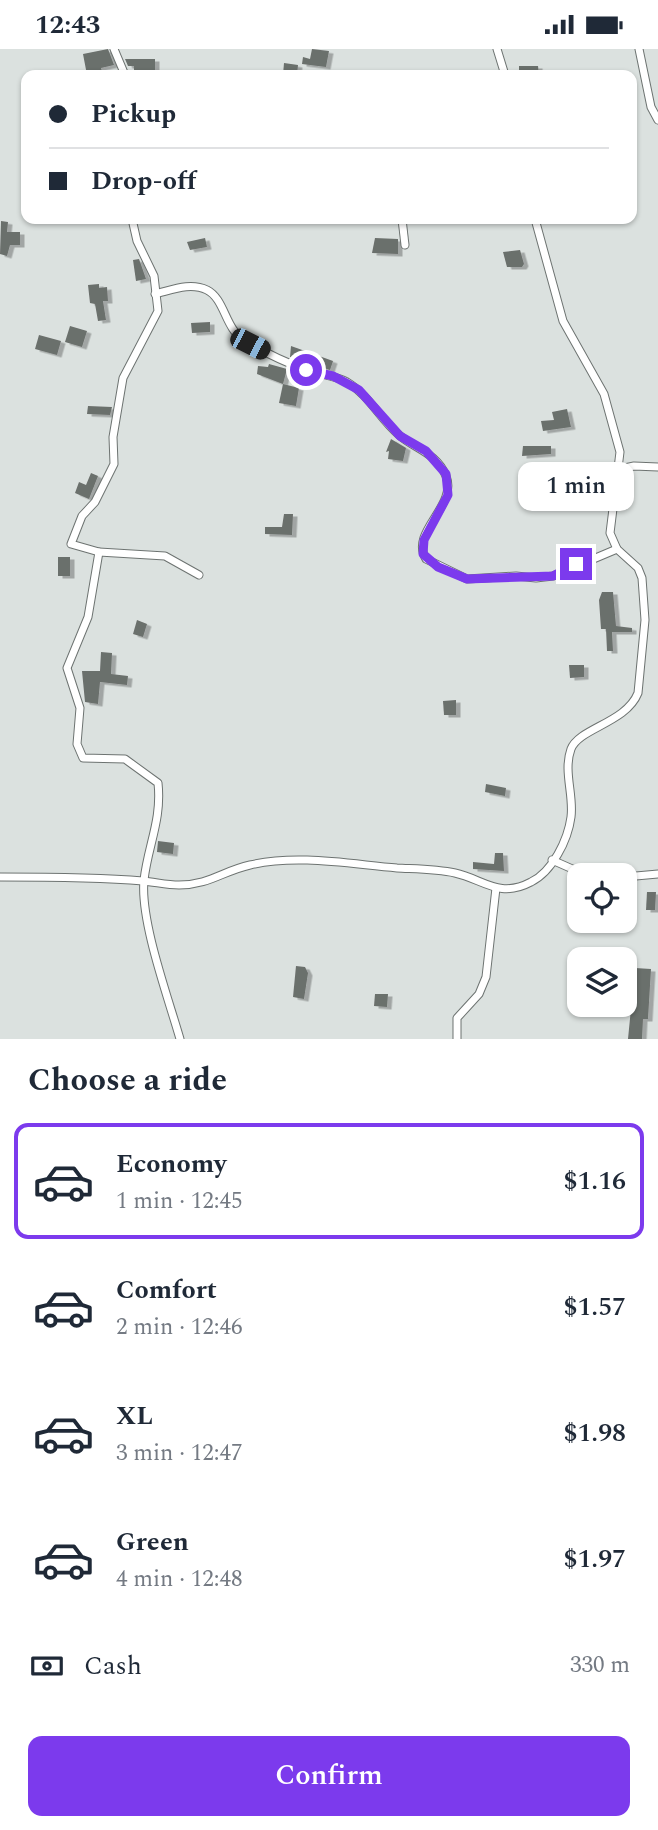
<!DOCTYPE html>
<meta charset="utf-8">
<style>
:root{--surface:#fff;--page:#f6f6f7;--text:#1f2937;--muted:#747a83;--line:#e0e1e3;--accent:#7c3aed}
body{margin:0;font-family:Spectral,serif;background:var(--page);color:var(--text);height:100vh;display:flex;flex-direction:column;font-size:26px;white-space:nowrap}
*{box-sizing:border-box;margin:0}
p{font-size:23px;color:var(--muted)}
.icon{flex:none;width:38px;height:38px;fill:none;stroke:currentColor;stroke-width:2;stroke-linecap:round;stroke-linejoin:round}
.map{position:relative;height:990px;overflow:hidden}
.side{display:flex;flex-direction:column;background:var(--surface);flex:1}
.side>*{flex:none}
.banner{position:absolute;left:21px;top:21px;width:616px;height:154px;border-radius:14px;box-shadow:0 2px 5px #0004;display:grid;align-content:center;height:154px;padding:0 28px;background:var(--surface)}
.fabs{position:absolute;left:567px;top:814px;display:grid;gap:14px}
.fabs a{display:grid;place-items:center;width:70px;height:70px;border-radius:14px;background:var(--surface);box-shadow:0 2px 5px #0004;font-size:35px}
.end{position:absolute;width:32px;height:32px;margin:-16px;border:9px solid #7c3aed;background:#fff;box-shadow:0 0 0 4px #fff}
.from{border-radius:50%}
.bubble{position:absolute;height:49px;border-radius:14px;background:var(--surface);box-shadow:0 2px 5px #0004;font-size:23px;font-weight:600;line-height:49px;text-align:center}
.car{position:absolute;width:21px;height:42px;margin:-21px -10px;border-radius:9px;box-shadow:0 0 5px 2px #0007;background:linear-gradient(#222 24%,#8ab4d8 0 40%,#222 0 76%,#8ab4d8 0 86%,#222 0)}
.banner b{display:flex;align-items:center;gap:24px;height:66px;font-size:26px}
.banner b+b{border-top:2px solid var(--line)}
.banner i{width:18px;height:18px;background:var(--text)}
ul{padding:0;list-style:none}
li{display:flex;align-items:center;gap:21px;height:116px;margin:0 14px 10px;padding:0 14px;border:4px solid transparent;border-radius:14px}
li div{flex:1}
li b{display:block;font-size:26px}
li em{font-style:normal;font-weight:600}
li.on{border-color:var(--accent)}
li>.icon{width:63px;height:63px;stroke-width:1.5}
h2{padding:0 28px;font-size:32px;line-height:84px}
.pay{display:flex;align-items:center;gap:18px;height:77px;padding:0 28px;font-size:26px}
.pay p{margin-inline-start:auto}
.button{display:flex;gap:14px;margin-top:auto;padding:14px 28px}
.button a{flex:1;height:80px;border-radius:14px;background:var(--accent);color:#fff;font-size:28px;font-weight:600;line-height:80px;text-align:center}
.status{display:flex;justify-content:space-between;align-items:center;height:49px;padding:0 35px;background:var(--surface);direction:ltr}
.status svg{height:19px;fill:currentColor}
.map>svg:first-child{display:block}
</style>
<div class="status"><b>12:43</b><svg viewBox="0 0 49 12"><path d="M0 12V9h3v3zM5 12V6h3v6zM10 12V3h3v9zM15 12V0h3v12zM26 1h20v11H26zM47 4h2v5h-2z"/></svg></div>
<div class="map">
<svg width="658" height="990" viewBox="0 0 658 990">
<defs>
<filter id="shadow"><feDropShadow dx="4.5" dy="2.5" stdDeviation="0" flood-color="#0004"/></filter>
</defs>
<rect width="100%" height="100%" fill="#dbe1df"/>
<g fill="#6b6f6c" filter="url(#shadow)">
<polygon points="108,0 114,16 101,19 103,26 87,26 83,5"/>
<polygon points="312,0 329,2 326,18 302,15 303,8 310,10"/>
<polygon points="125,10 155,10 155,22 134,21 134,17 128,17"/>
<polygon points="284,14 298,16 297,26 283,26"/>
<polygon points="519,17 538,17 539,26 519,26"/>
<polygon points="1,172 8,173 7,183 20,183 20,196 10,196 7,207 0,205"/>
<polygon points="205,189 207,198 190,201 187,193"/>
<polygon points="375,189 398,190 398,205 372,204"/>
<polygon points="520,201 524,215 522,218 507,218 503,203"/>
<polygon points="139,210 146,230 136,232 133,211"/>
<polygon points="99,235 99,239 107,238 108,252 103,252 106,271 98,272 95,255 90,254 88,236"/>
<polygon points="210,273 210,283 192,284 191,274"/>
<polygon points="70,277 87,282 82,298 65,293"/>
<polygon points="39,286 61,292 57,306 35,300"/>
<polygon points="291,297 333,312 330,321 290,308"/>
<polygon points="269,315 287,320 283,335 257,325 258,317 268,318"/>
<polygon points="283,335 299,339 296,357 279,354"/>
<polygon points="88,357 112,358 110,366 87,365"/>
<polygon points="567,360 571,378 543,382 541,372 554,371 552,363"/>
<polygon points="391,390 406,399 403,412 388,410 389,402 386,403"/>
<polygon points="523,397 551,397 551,405 522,407"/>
<polygon points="91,424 98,427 89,450 75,444 79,433 86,436"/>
<polygon points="284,465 293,465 292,486 265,485 265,478 282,478"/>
<rect x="58" y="508" width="12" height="19"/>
<polygon points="602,543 613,543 616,577 632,579 632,583 612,583 613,602 607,602 606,580 601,580 599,551"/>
<polygon points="137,571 147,575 143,588 133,585"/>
<polygon points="101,603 112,604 111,625 128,627 127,636 100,633 98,655 85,653 82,622 100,622"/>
<polygon points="569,616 584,616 584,628 570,629"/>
<polygon points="456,651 456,666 444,666 443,652"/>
<polygon points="486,735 506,739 505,747 485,743"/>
<polygon points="158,792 174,794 173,805 157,803"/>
<polygon points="495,804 503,804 504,822 473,820 473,813 494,815"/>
<polygon points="647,843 656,843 655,861 646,861"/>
<polygon points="296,917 305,918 308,924 304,950 293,948"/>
<polygon points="635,919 651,920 648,970 643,970 642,990 628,990"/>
<polygon points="375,945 388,945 387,958 374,957"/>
</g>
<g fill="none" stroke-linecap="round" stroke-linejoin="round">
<g stroke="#6d7371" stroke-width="9">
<g id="street">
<polyline points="114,0 125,26"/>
<polyline points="497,0 505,26"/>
<polyline points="639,0 651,58 658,71"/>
<path d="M132 170 137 192 154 227 158 262 123 329 113 388 114 415 95 453 82 467 71 495 99 503 88 568 67 619 80 659 77 695 83 709 125 710 158 734C162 771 148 796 144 831 140 872 168 948 180 990"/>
<polyline points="402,170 405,196"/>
<path d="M155 245C172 241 190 233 207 241 225 250 225 280 244 291 263 303 285 313 306 321 320 326 334 326 347 333 369 346 380 370 399 386 415 400 437 404 446 427 458 457 409 483 426 510L467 530 516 527 536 529 553 527 617 500"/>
<polyline points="620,420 634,417 658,418"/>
<polyline points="99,503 165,507 199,526"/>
<polyline points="552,811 586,826"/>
<path d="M0 828C47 828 95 828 143 832 155 833 167 836 179 836 209 836 223 822 250 816 297 805 349 815 397 819 416 820 437 820 455 824 483 830 499 850 531 833 552 823 568 791 571 768 574 746 563 722 571 700 579 679 626 674 638 644L645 571 642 529 638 519 617 500 610 484 620 403 604 345 563 272 535 170"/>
<polyline points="625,828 658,825"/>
<polyline points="457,990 457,969 479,945 486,928 496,839"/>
</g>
</g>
<use href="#street" stroke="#fff" stroke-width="7"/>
</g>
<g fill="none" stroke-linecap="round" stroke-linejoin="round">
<polyline stroke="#7c3aed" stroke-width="9" points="306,321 333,327 359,341 400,387 426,402 446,425 448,446 424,491 423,505 438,518 467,530 553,527 576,515"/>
</g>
</svg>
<div class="fabs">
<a><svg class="icon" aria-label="locate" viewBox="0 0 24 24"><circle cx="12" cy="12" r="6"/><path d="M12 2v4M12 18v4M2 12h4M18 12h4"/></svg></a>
<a><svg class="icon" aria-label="layers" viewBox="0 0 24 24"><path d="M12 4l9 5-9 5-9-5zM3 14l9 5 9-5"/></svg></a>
</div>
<i class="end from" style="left:306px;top:321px"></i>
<i class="end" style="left:576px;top:515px"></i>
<div class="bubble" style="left:518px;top:413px;width:116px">1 min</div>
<i class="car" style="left:250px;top:295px;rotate:117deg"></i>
<div class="banner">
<b><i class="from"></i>Pickup</b>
<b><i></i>Drop-off</b>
</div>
</div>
<section class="side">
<h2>Choose a ride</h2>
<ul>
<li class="on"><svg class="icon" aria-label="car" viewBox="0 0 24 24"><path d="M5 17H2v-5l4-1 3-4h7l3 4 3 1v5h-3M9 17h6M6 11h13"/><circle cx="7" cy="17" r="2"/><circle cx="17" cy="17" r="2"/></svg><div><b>Economy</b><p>1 min · 12:45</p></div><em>$1.16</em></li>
<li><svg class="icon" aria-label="car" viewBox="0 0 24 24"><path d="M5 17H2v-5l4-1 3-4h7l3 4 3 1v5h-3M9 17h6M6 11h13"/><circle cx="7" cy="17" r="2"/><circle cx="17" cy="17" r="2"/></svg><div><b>Comfort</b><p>2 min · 12:46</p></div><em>$1.57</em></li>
<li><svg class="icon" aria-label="car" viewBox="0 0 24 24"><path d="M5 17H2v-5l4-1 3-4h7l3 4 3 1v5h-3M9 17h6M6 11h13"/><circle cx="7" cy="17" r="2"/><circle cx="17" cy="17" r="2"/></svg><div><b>XL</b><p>3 min · 12:47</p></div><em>$1.98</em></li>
<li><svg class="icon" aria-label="car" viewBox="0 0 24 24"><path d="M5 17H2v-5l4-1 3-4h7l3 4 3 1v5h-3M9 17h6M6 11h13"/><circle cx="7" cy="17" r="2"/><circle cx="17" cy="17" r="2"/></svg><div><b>Green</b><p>4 min · 12:48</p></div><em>$1.97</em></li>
</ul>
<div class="pay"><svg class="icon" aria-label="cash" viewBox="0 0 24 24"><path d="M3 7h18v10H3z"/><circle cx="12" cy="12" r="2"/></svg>Cash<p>330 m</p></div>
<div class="button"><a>Confirm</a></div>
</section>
